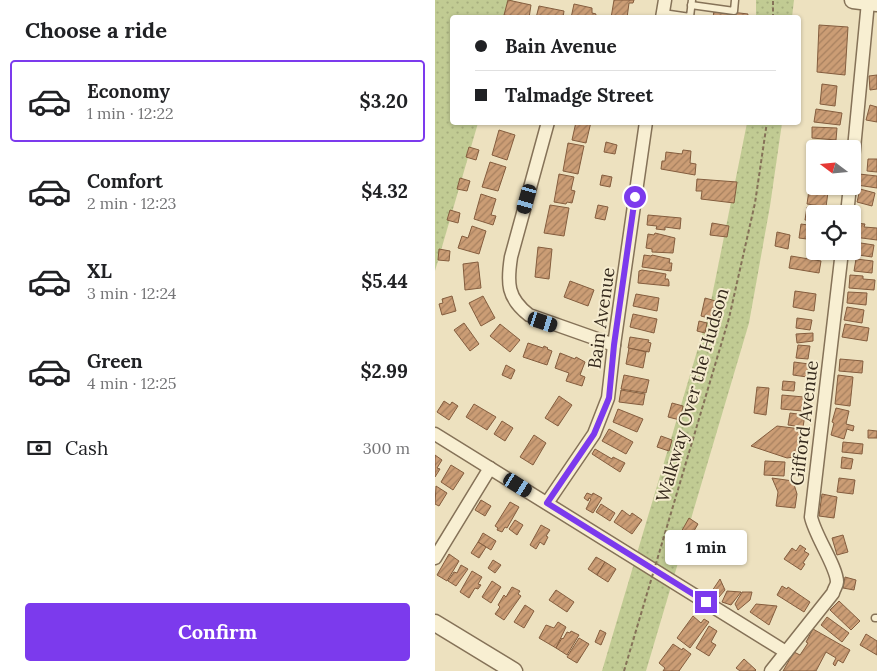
<!DOCTYPE html>
<meta charset="utf-8">
<style>
:root{--surface:#fff;--page:#f2f2f2;--text:#202124;--muted:#757577;--line:#e0e0e0;--accent:#7c3aed}
body{margin:0;font-family:Lora,serif;background:var(--page);color:var(--text);height:100vh;display:flex;flex-direction:column;font-size:19px;white-space:nowrap}
*{box-sizing:border-box;margin:0}
p{font-size:16px;color:var(--muted)}
.icon{flex:none;width:28px;height:28px;fill:none;stroke:currentColor;stroke-width:2;stroke-linecap:round;stroke-linejoin:round}
.map{position:relative;flex:1;overflow:hidden}
.drawer{display:flex;flex-direction:column;background:var(--surface);width:435px}
.drawer>*{flex:none}
.banner{position:absolute;left:15px;top:15px;width:351px;height:110px;border-radius:5px;box-shadow:0 1px 4px #0004;display:grid;align-content:center;height:110px;padding:0 25px;background:var(--surface)}
.needle{width:32px;rotate:286deg}
.controls{position:absolute;left:371px;top:140px;display:grid;gap:10px}
.controls a{display:grid;place-items:center;width:55px;height:55px;border-radius:5px;background:var(--surface);box-shadow:0 1px 4px #0004;font-size:25px}
.end{position:absolute;width:22px;height:22px;margin:-11px;border:6px solid #7c3aed;background:#fff;box-shadow:0 0 0 2px #fff}
.from{border-radius:50%}
.bubble{position:absolute;height:35px;border-radius:5px;background:var(--surface);box-shadow:0 1px 4px #0004;font-size:16px;font-weight:700;line-height:35px;text-align:center}
.car{position:absolute;width:15px;height:30px;margin:-15px -8px;border-radius:6px;box-shadow:0 0 4px 1px #0007;background:linear-gradient(#222 24%,#8ab4d8 0 40%,#222 0 76%,#8ab4d8 0 86%,#222 0)}
.banner b{display:flex;align-items:center;gap:18px;height:48px;font-size:19px}
.banner b+b{border-top:1px solid var(--line)}
.banner i{width:12px;height:12px;background:var(--text)}
ul{padding:0;list-style:none}
li{display:flex;align-items:center;gap:15px;height:82px;margin:0 10px 8px;padding:0 15px;border:2px solid transparent;border-radius:5px}
li div{flex:1}
li b{display:block;font-size:19px}
li em{font-style:normal;font-weight:700}
li.active{border-color:var(--accent)}
li>.icon{width:45px;height:45px;stroke-width:1.5}
h2{padding:0 25px;font-size:22px;line-height:60px}
.pay{display:flex;align-items:center;gap:12px;height:55px;padding:0 25px;font-size:19px}
.pay p{margin-inline-start:auto}
.cta{display:flex;gap:10px;margin-top:auto;padding:10px 25px}
.cta a{flex:1;height:58px;border-radius:5px;background:var(--accent);color:#fff;font-size:20px;font-weight:700;line-height:58px;text-align:center}
main{display:flex;flex:1;min-height:0}
.map>svg:first-child{display:block}
</style>
<main>
<section class="drawer">
<h2>Choose a ride</h2>
<ul>
<li class="active"><svg class="icon" aria-label="car" viewBox="0 0 24 24"><path d="M5 17H2v-5l4-1 3-4h7l3 4 3 1v5h-3M9 17h6M6 11h13"/><circle cx="7" cy="17" r="2"/><circle cx="17" cy="17" r="2"/></svg><div><b>Economy</b><p>1 min · 12:22</p></div><em>$3.20</em></li>
<li><svg class="icon" aria-label="car" viewBox="0 0 24 24"><path d="M5 17H2v-5l4-1 3-4h7l3 4 3 1v5h-3M9 17h6M6 11h13"/><circle cx="7" cy="17" r="2"/><circle cx="17" cy="17" r="2"/></svg><div><b>Comfort</b><p>2 min · 12:23</p></div><em>$4.32</em></li>
<li><svg class="icon" aria-label="car" viewBox="0 0 24 24"><path d="M5 17H2v-5l4-1 3-4h7l3 4 3 1v5h-3M9 17h6M6 11h13"/><circle cx="7" cy="17" r="2"/><circle cx="17" cy="17" r="2"/></svg><div><b>XL</b><p>3 min · 12:24</p></div><em>$5.44</em></li>
<li><svg class="icon" aria-label="car" viewBox="0 0 24 24"><path d="M5 17H2v-5l4-1 3-4h7l3 4 3 1v5h-3M9 17h6M6 11h13"/><circle cx="7" cy="17" r="2"/><circle cx="17" cy="17" r="2"/></svg><div><b>Green</b><p>4 min · 12:25</p></div><em>$2.99</em></li>
</ul>
<div class="pay"><svg class="icon" aria-label="cash" viewBox="0 0 24 24"><path d="M3 7h18v10H3z"/><circle cx="12" cy="12" r="2"/></svg>Cash<p>300 m</p></div>
<div class="cta"><a>Confirm</a></div>
</section>
<div class="map">
<svg width="442" height="671" viewBox="0 0 442 671">
<defs>
<pattern id="green-dots" width="8" height="8" patternUnits="userSpaceOnUse" patternTransform="scale(1.25)"><rect width="8" height="8" fill="#c1cb93"/><path d="M2 2h.1M6 6h.1" fill="none" stroke="#a6ae7e" stroke-width="1.8" stroke-linecap="round"/></pattern>
<pattern id="building-hatch" width="6" height="6" patternUnits="userSpaceOnUse" patternTransform="scale(1.25)"><rect width="6" height="6" fill="#cb9d75"/><path d="M-1 1l2-2M0 6l6-6M5 7l2-2" fill="none" stroke="#a6805f"/></pattern>
</defs>
<rect width="100%" height="100%" fill="#ede1bf"/>
<g fill="url(#green-dots)">
<polygon points="0,0 78,0 73,17 18,18 18,122 43,123 0,271"/>
<polygon points="321,0 359,0 357,17 321,17"/>
<polygon points="312,123 347,123 335,206 314,323 211,671 167,671 274,311"/>
</g>
<g fill="url(#building-hatch)" stroke="#845d3e">
<polygon points="73,0 96,5 94,18 75,18 75,16 69,15"/>
<polygon points="179,0 199,0 198,3 194,3 192,18 176,18"/>
<polygon points="139,4 157,8 157,13 161,14 160,18 136,18"/>
<polygon points="104,6 129,11 128,18 101,18"/>
<polygon points="279,10 313,14 312,18 278,18"/>
<polygon points="384,25 413,27 410,75 382,72"/>
<polygon points="442,75 442,89 435,90 434,76"/>
<polygon points="387,84 402,86 400,106 385,104"/>
<polygon points="435,105 442,107 442,122 431,120"/>
<polygon points="381,109 407,113 405,125 379,122"/>
<polygon points="141,122 156,122 151,143 137,140"/>
<polygon points="377,127 402,128 401,140 377,138"/>
<polygon points="64,130 80,135 72,160 57,155"/>
<polygon points="379,141 399,145 398,149 380,149 380,154 377,153"/>
<polygon points="171,142 182,145 180,154 169,152"/>
<polygon points="133,143 149,146 143,174 128,171"/>
<polygon points="34,147 44,150 41,160 31,157"/>
<polygon points="248,150 256,151 255,163 261,164 260,175 226,169 227,161 230,161 231,152 247,154"/>
<polygon points="376,158 380,158 380,172 374,171"/>
<polygon points="433,159 442,159 442,172 432,171"/>
<polygon points="55,162 71,167 63,191 47,187"/>
<polygon points="124,174 139,177 136,190 140,191 137,203 132,202 131,204 119,202"/>
<polygon points="424,174 442,176 442,188 422,185"/>
<polygon points="167,175 177,177 175,187 165,185"/>
<polygon points="25,178 35,181 32,191 22,189"/>
<polygon points="262,179 302,182 299,203 266,199 267,191 261,191"/>
<polygon points="425,189 440,193 437,206 422,202"/>
<polygon points="374,190 393,192 391,207 372,204"/>
<polygon points="46,194 61,199 56,215 61,216 58,225 39,219"/>
<polygon points="115,205 134,208 129,236 109,233"/>
<polygon points="163,205 173,207 170,220 160,218"/>
<polygon points="372,207 391,210 390,214 380,214 380,221 370,220"/>
<polygon points="15,210 25,213 23,223 12,220"/>
<polygon points="213,215 246,218 245,229 230,227 230,230 221,229 222,226 212,225"/>
<polygon points="277,223 294,226 292,237 275,235"/>
<polygon points="421,223 430,224 429,227 442,228 442,240 419,237"/>
<polygon points="366,224 380,226 380,240 364,238"/>
<polygon points="37,226 51,231 44,254 23,248 27,236 33,238"/>
<polygon points="342,232 355,235 353,249 340,246"/>
<polygon points="220,233 240,238 238,253 217,252 217,249 211,248 213,234 219,235"/>
<polygon points="419,242 439,245 437,257 417,254"/>
<polygon points="103,247 117,249 114,279 100,277"/>
<polygon points="4,249 15,251 14,261 3,260"/>
<polygon points="209,255 216,256 217,255 235,259 234,263 237,263 236,271 207,267"/>
<polygon points="356,256 386,261 384,273 354,268"/>
<polygon points="421,259 438,261 437,273 419,271"/>
<polygon points="43,262 46,288 30,290 28,264"/>
<polygon points="207,270 231,274 230,279 233,279 234,282 234,286 203,283 204,271"/>
<polygon points="415,275 428,276 428,279 440,280 439,290 414,288"/>
<polygon points="135,281 159,290 153,306 129,297"/>
<polygon points="360,291 381,294 379,311 358,307"/>
<polygon points="413,292 432,293 431,305 412,303"/>
<polygon points="201,294 224,298 222,311 198,306"/>
<polygon points="17,296 21,311 7,315 4,304 8,303 7,299"/>
<polygon points="48,296 60,318 46,326 34,303"/>
<polygon points="270,298 281,301 277,319 266,316"/>
<polygon points="412,307 429,310 427,323 409,320"/>
<polygon points="198,314 222,319 219,333 195,327"/>
<polygon points="362,318 377,320 375,330 361,328"/>
<polygon points="264,321 272,323 270,333 262,331"/>
<polygon points="29,323 44,344 35,351 19,330"/>
<polygon points="65,324 85,340 75,352 55,336"/>
<polygon points="410,324 434,328 432,341 407,337"/>
<polygon points="378,333 378,341 362,343 361,334"/>
<polygon points="195,337 214,340 213,342 216,343 214,352 193,348"/>
<polygon points="93,343 108,348 109,346 113,348 112,349 117,351 112,365 88,357"/>
<polygon points="363,345 375,346 373,359 361,358"/>
<polygon points="194,348 211,352 208,368 191,364"/>
<polygon points="125,353 140,359 141,357 150,362 145,375 150,377 147,386 131,381 134,373 120,368"/>
<polygon points="405,359 428,361 427,373 404,371"/>
<polygon points="359,362 374,364 372,377 358,375"/>
<polygon points="71,365 80,370 76,379 67,375"/>
<polygon points="189,375 214,380 211,393 186,389"/>
<polygon points="403,375 418,377 415,406 400,404"/>
<polygon points="348,381 360,382 359,391 347,390"/>
<polygon points="322,387 334,388 331,415 319,413"/>
<polygon points="186,390 210,394 208,405 184,402"/>
<polygon points="347,395 369,397 368,411 346,409"/>
<polygon points="124,396 137,405 123,426 110,418"/>
<polygon points="9,401 15,405 17,402 23,406 14,420 2,412"/>
<polygon points="237,403 248,406 245,420 233,417"/>
<polygon points="39,404 61,417 52,430 31,417"/>
<polygon points="401,408 414,411 411,424 419,426 418,431 412,429 409,439 396,435 399,423 397,422"/>
<polygon points="183,409 208,419 202,432 178,422"/>
<polygon points="355,413 370,415 368,427 353,425"/>
<polygon points="67,421 78,428 70,441 59,434"/>
<polygon points="342,426 366,429 365,441 367,442 365,456 352,458 316,446"/>
<polygon points="174,429 198,442 191,454 167,441"/>
<polygon points="433,430 442,431 442,438 433,438"/>
<polygon points="99,435 111,443 98,465 85,457"/>
<polygon points="226,436 237,440 234,451 222,447"/>
<polygon points="408,442 428,444 427,454 407,452"/>
<polygon points="160,449 177,459 178,457 190,463 185,472 157,454"/>
<polygon points="0,455 7,460 2,468 5,469 0,477"/>
<polygon points="407,457 418,459 416,469 406,468"/>
<polygon points="330,461 350,462 349,476 329,475"/>
<polygon points="16,465 29,473 18,490 6,482"/>
<polygon points="337,478 358,481 362,494 360,508 341,506 343,492"/>
<polygon points="404,478 420,480 418,494 402,492"/>
<polygon points="1,486 12,493 4,506 0,504"/>
<polygon points="152,493 157,495 158,493 167,498 158,513 151,509 156,499 154,498 153,501 149,498"/>
<polygon points="387,494 402,497 399,518 384,516"/>
<polygon points="46,500 56,506 50,516 40,510"/>
<polygon points="75,502 84,507 72,528 70,527 67,532 62,530 63,528 60,526"/>
<polygon points="166,504 180,513 175,521 161,512"/>
<polygon points="187,510 195,516 197,513 207,520 197,534 179,522"/>
<polygon points="254,518 263,524 245,555 236,550"/>
<polygon points="80,520 88,525 82,535 74,529"/>
<polygon points="106,525 115,530 111,536 113,537 109,545 105,542 101,549 95,545"/>
<polygon points="48,533 61,541 56,550 43,542"/>
<polygon points="408,535 413,552 402,555 397,538"/>
<polygon points="43,542 51,547 44,558 36,553"/>
<polygon points="365,545 371,549 369,551 374,554 368,563 370,564 366,570 349,559 357,548 361,551"/>
<polygon points="275,547 281,551 275,560 270,556"/>
<polygon points="14,554 24,561 12,581 2,575"/>
<polygon points="161,557 170,562 162,575 153,569"/>
<polygon points="58,560 66,565 60,573 53,568"/>
<polygon points="170,562 181,569 173,582 162,575"/>
<polygon points="26,565 33,569 21,586 13,581 19,572 22,573"/>
<polygon points="37,571 47,577 43,584 46,585 43,589 40,588 34,598 25,592"/>
<polygon points="410,577 421,580 419,590 408,588"/>
<polygon points="285,579 290,590 284,597 275,594"/>
<polygon points="57,581 66,587 56,603 47,597"/>
<polygon points="347,586 352,589 353,587 375,602 369,612 342,595"/>
<polygon points="77,587 85,591 83,594 86,596 69,620 60,614 65,607 63,605 69,595 71,597"/>
<polygon points="121,590 139,602 132,612 114,600"/>
<polygon points="292,591 306,592 296,605 287,602"/>
<polygon points="307,592 317,592 315,600 303,610 300,604"/>
<polygon points="404,601 425,621 416,630 395,610"/>
<polygon points="321,604 342,606 334,625 315,612"/>
<polygon points="90,605 99,611 89,628 79,622"/>
<polygon points="258,616 266,623 269,619 274,622 255,648 242,638"/>
<polygon points="392,617 414,633 407,642 386,625"/>
<polygon points="123,622 131,627 121,648 104,638 111,625 119,628"/>
<polygon points="274,626 282,631 276,642 281,645 274,656 261,648"/>
<polygon points="378,629 415,650 408,663 403,660 400,666 398,664 401,658 391,652 381,671 348,671 359,652 365,655 373,643 371,642"/>
<polygon points="165,630 171,633 166,645 160,642"/>
<polygon points="136,631 144,635 132,655 121,648 127,638 128,639 132,632 135,633"/>
<polygon points="431,634 442,641 442,655 425,645"/>
<polygon points="144,638 154,644 142,663 132,657"/>
<polygon points="238,644 247,650 248,648 256,654 244,671 228,671 230,668 224,663"/>
<polygon points="309,659 321,670 320,671 305,671 301,668"/>
</g>
<g fill="none" stroke-linecap="round" stroke-linejoin="round">
<g stroke="#857258" stroke-width="9">
<g id="service">
<polyline points="256,5 299,11 300,0"/>
<polyline points="228,13 255,17 257,0"/>
<polyline points="440,618 442,618"/>
</g>
</g>
<g stroke="#857258" stroke-width="15">
<g id="minor">
<polyline points="227,18 230,0"/>
<path d="M113 122 76 257C72 283 72 298 94 315L179 345"/>
<polyline points="418,159 433,2"/>
<polyline points="412,214 415,186"/>
<polyline points="0,434 351,652"/>
<polyline points="112,503 159,434 173,398 179,345 211,122"/>
<polyline points="0,558 55,468"/>
<path d="M336 671 398 593C399 589 402 585 402 582 402 567 380 536 376 517L407 251"/>
</g>
</g>
<g stroke="#857258" stroke-width="19">
<g id="tertiary">
<polyline points="418,0 442,3"/>
<polyline points="0,623 79,671"/>
</g>
</g>
<polyline stroke="#857258" stroke-width="2" stroke-dasharray="4 2.5" stroke-linecap="butt" points="338,18 338,0"/>
<use href="#service" stroke="#f8efd2" stroke-width="6"/>
<use href="#minor" stroke="#f8efd2" stroke-width="12"/>
<use href="#tertiary" stroke="#f8efd2" stroke-width="16"/>
<polyline stroke="#857258" stroke-width="2" stroke-dasharray="4 2.5" stroke-linecap="butt" points="189,671 294,318 320,203 332,122"/>
</g>
<g fill="none" stroke-linecap="round" stroke-linejoin="round">
<polyline stroke="#7c3aed" stroke-width="6" points="200,197 179,345 174,398 159,434 112,503 271,602"/>
</g>
<g text-anchor="middle" dominant-baseline="central" stroke-width="4" stroke-linejoin="round" paint-order="stroke">
<g font-size="18" fill="#35291c" stroke="#f5ebce">
<text transform="translate(166 318) rotate(-82)">Bain Avenue</text>
<text transform="translate(257 395) rotate(-74)">Walkway Over the Hudson</text>
<text transform="translate(369 423) rotate(-83)">Gifford Avenue</text>
</g>
</g>
</svg>
<div class="controls">
<a><svg class="needle" viewBox="-14 -14 28 28"><path d="M0-13l5 13h-10z" fill="#e53935"/><path d="M0 13l5-13h-10z" fill="#757577"/></svg></a>
<a><svg class="icon" aria-label="locate" viewBox="0 0 24 24"><circle cx="12" cy="12" r="6"/><path d="M12 2v4M12 18v4M2 12h4M18 12h4"/></svg></a>
</div>
<i class="end from" style="left:200px;top:197px"></i>
<i class="end" style="left:271px;top:602px"></i>
<div class="bubble" style="left:230px;top:530px;width:82px">1 min</div>
<i class="car" style="left:92px;top:199px;rotate:196deg"></i>
<i class="car" style="left:108px;top:322px;rotate:108deg"></i>
<i class="car" style="left:83px;top:485px;rotate:122deg"></i>
<div class="banner">
<b><i class="from"></i>Bain Avenue</b>
<b><i></i>Talmadge Street</b>
</div>
</div>
</main>
